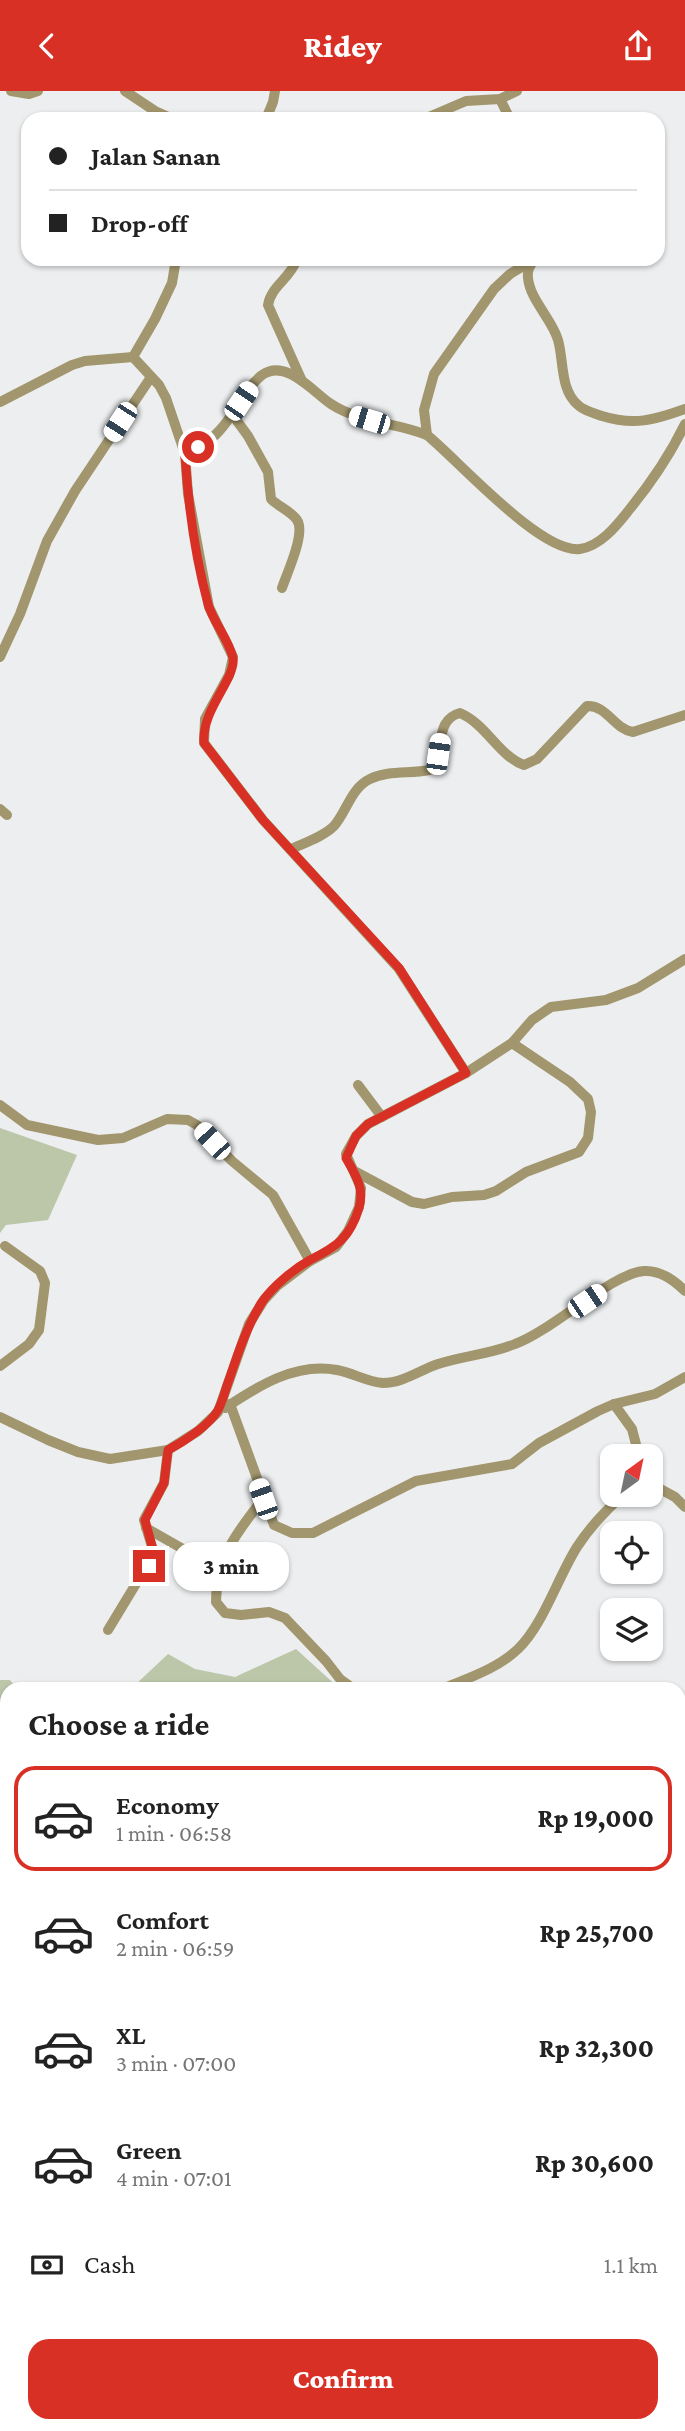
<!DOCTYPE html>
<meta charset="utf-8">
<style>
:root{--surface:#fff;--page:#f6f6f6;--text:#222;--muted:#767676;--line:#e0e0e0;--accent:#d93025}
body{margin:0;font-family:"Crimson Pro",serif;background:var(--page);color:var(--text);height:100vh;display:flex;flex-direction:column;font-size:26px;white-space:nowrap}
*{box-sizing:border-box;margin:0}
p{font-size:23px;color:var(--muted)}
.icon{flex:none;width:38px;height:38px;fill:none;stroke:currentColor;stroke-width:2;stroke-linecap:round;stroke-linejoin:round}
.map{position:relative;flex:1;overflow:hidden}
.panel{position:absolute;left:0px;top:1591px;width:686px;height:751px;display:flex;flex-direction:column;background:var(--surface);border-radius:21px 21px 0 0;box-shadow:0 2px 5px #0004}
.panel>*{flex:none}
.top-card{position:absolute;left:21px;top:21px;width:644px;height:154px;border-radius:21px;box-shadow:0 2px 5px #0004;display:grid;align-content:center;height:154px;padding:0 28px;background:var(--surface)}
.needle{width:46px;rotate:33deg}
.fabs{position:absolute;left:600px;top:1353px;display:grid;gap:14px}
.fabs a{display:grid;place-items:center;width:63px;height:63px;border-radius:14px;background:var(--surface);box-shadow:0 2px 5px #0004;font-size:35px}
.end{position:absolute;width:32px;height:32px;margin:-16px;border:9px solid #d93025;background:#fff;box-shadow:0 0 0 4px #fff}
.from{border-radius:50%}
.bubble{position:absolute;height:49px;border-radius:21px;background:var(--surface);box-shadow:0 2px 5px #0004;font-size:23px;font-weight:800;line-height:49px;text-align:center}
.car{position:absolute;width:21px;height:42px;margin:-21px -10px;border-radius:9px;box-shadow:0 0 5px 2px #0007;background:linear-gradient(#fff 24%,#345 0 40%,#fff 0 76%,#345 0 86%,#fff 0)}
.top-card b{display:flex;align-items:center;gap:24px;height:66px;font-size:26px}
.top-card b+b{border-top:2px solid var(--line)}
.top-card i{width:18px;height:18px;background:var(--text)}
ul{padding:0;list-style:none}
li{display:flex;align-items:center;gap:21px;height:105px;margin:0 14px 10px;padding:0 14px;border:4px solid transparent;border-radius:21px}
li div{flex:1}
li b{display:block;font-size:26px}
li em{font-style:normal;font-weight:800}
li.selected{border-color:var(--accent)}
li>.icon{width:63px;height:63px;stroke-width:1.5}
h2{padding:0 28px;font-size:32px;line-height:84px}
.pay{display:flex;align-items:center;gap:18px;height:77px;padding:0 28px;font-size:26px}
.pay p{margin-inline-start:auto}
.action{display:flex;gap:14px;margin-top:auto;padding:14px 28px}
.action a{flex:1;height:80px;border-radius:21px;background:var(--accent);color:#fff;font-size:28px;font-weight:800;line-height:80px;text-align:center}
header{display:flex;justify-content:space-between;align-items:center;height:91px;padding:0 28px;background:var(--accent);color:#fff;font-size:32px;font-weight:800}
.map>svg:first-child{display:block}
</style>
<header><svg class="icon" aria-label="back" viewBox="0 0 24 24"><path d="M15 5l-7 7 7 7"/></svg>Ridey<svg class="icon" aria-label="share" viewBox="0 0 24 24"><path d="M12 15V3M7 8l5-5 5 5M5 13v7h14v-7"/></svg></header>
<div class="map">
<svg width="685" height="2340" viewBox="0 0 685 2340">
<rect width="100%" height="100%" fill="#edeeef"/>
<g fill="#bbc7a8">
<polygon points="0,1037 77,1064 48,1129 6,1134 0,1142"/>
<polygon points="296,1558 340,1598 118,1598 134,1595 168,1563 195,1578 235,1586"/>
<polygon points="0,1589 10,1589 17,1598 7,1598 7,2298 0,2303"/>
<polygon points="679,1773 685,1776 685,2340 547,2340 537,2335 679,2334"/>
</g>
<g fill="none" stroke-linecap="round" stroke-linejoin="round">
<g stroke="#a2966e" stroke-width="10">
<polyline points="11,0 29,3 38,0"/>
<polyline points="125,0 155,20 173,28"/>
<polyline points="500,8 510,28"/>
<polyline points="266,28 273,11 275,0"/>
<polyline points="424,28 466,10 500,8 517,0"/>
<path d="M297 168C290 188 271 195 268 214L302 290"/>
<path d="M535 168C530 174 527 179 528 187 530 209 552 228 558 249 564 270 560 299 578 314 584 320 594 322 602 325 634 335 654 329 685 318"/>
<polyline points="0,311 72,274 85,270 133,266"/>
<path d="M232 323 248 345 268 381 271 408C279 416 291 420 297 429 306 442 287 482 282 497"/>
<polyline points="427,344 424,319 434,283 494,198 510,183 532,170"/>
<path d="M185 363C198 356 211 350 220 339 236 322 244 298 262 284 286 267 313 301 331 313 360 332 395 331 427 344 459 370 541 463 580 458 601 455 617 434 629 419 651 392 670 364 685 333"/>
<polyline points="0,566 20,523 47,450 75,400 151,286"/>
<polyline points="0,718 7,724"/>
<path d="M291 758C304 752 323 746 334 735 347 720 351 697 370 688 388 679 410 683 429 679 446 663 433 629 460 622 486 633 500 666 524 674L537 668 587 615C607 614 614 638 633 641L685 624"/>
<polyline points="466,982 512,952 532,929 551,916 606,909 638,897 685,868"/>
<polyline points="358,994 382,1026"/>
<polyline points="0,1014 27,1034 98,1049 123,1047 167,1028 188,1029 197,1034 232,1070 273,1104 310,1170"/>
<polyline points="356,1081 412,1111 424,1113 452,1106 484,1104 496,1100 526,1081 579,1061 588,1047 591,1021 588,1008 570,991 512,952"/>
<polyline points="0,1275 29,1253 39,1239 45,1192 40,1180 5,1155"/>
<polyline points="230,1313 274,1434 292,1442 313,1442 416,1390 512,1373 539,1352 598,1320 614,1313 655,1303 685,1286"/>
<polyline points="614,1313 632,1338 639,1365"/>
<path d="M225 1317C258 1295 296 1271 337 1279 353 1282 367 1291 383 1292 403 1292 420 1279 438 1273 463 1265 491 1263 515 1253 552 1240 612 1182 644 1180 660 1179 674 1189 685 1200"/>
<polyline points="0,1326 48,1349 78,1361 110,1368 168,1359 198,1340 218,1321 249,1233 264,1209 277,1195 310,1170 336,1156 348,1140 359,1116 361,1097 346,1063 356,1045 368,1033 466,982 399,878 263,729 204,652 205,628 229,584 233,566 209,516 188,403 185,363 166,307 159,294 133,266 155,228 172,192 176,168"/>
<polyline points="651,1393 675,1406 685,1416"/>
<path d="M263 1408C237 1441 216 1467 216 1511L225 1522 241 1524 269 1521 285 1527 326 1570 340 1588 354 1598"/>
<polyline points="146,1437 220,1479"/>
<polyline points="108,1539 151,1468 153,1459 144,1429 164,1392 168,1359"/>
<path d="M442 1598C468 1587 497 1578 518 1558 543 1534 558 1486 577 1456 590 1436 606 1419 623 1404"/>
</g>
</g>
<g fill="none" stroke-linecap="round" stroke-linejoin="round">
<path stroke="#d93025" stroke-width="9" d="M149 1475 153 1459 145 1429 164 1392 168 1359C183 1351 210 1334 218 1319 223 1310 225 1299 229 1289 238 1262 247 1235 262 1211 273 1195 294 1178 310 1169 336 1156 350 1147 359 1117 365 1097 355 1083 346 1067L356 1045 368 1033 466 982 399 877 263 729 204 652C201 619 236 588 233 567 229 548 213 531 208 513 195 465 188 413 185 363L198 356"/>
</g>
</svg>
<div class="fabs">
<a><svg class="needle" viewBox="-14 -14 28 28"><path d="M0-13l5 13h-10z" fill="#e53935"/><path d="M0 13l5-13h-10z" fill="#767676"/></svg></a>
<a><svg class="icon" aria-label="locate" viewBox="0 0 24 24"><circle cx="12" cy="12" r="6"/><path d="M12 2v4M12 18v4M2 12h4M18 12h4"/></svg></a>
<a><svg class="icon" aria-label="layers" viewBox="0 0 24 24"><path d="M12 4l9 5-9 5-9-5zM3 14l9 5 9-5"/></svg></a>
</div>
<i class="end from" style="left:198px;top:356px"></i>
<i class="end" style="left:149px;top:1475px"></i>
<div class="bubble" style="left:173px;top:1451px;width:116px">3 min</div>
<i class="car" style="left:241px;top:310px;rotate:34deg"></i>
<i class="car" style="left:369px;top:329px;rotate:287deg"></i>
<i class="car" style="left:120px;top:331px;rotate:213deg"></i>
<i class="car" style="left:438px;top:663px;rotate:8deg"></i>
<i class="car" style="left:212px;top:1050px;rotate:317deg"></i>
<i class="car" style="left:587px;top:1210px;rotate:56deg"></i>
<i class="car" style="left:263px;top:1408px;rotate:341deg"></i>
<div class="top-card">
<b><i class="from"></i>Jalan Sanan</b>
<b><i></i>Drop-off</b>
</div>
<section class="panel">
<h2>Choose a ride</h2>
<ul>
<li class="selected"><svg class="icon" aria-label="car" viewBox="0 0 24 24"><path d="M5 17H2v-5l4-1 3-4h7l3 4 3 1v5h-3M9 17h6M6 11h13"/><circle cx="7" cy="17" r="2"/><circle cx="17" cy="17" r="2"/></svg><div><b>Economy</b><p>1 min · 06:58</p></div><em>Rp 19,000</em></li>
<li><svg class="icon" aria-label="car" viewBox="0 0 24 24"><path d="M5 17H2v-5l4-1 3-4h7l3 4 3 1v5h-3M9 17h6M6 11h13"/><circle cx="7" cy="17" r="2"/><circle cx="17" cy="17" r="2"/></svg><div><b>Comfort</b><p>2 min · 06:59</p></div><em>Rp 25,700</em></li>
<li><svg class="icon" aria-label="car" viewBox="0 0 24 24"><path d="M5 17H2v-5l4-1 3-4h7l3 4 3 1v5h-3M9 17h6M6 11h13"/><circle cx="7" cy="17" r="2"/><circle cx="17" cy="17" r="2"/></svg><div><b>XL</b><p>3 min · 07:00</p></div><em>Rp 32,300</em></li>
<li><svg class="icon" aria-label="car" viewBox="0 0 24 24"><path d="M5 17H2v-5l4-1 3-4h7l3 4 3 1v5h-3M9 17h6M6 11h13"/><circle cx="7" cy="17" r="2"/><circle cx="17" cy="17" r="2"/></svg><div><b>Green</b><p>4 min · 07:01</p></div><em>Rp 30,600</em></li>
</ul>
<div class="pay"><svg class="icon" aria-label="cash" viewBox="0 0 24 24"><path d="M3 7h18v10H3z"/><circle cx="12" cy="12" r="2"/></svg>Cash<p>1.1 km</p></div>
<div class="action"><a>Confirm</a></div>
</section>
</div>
